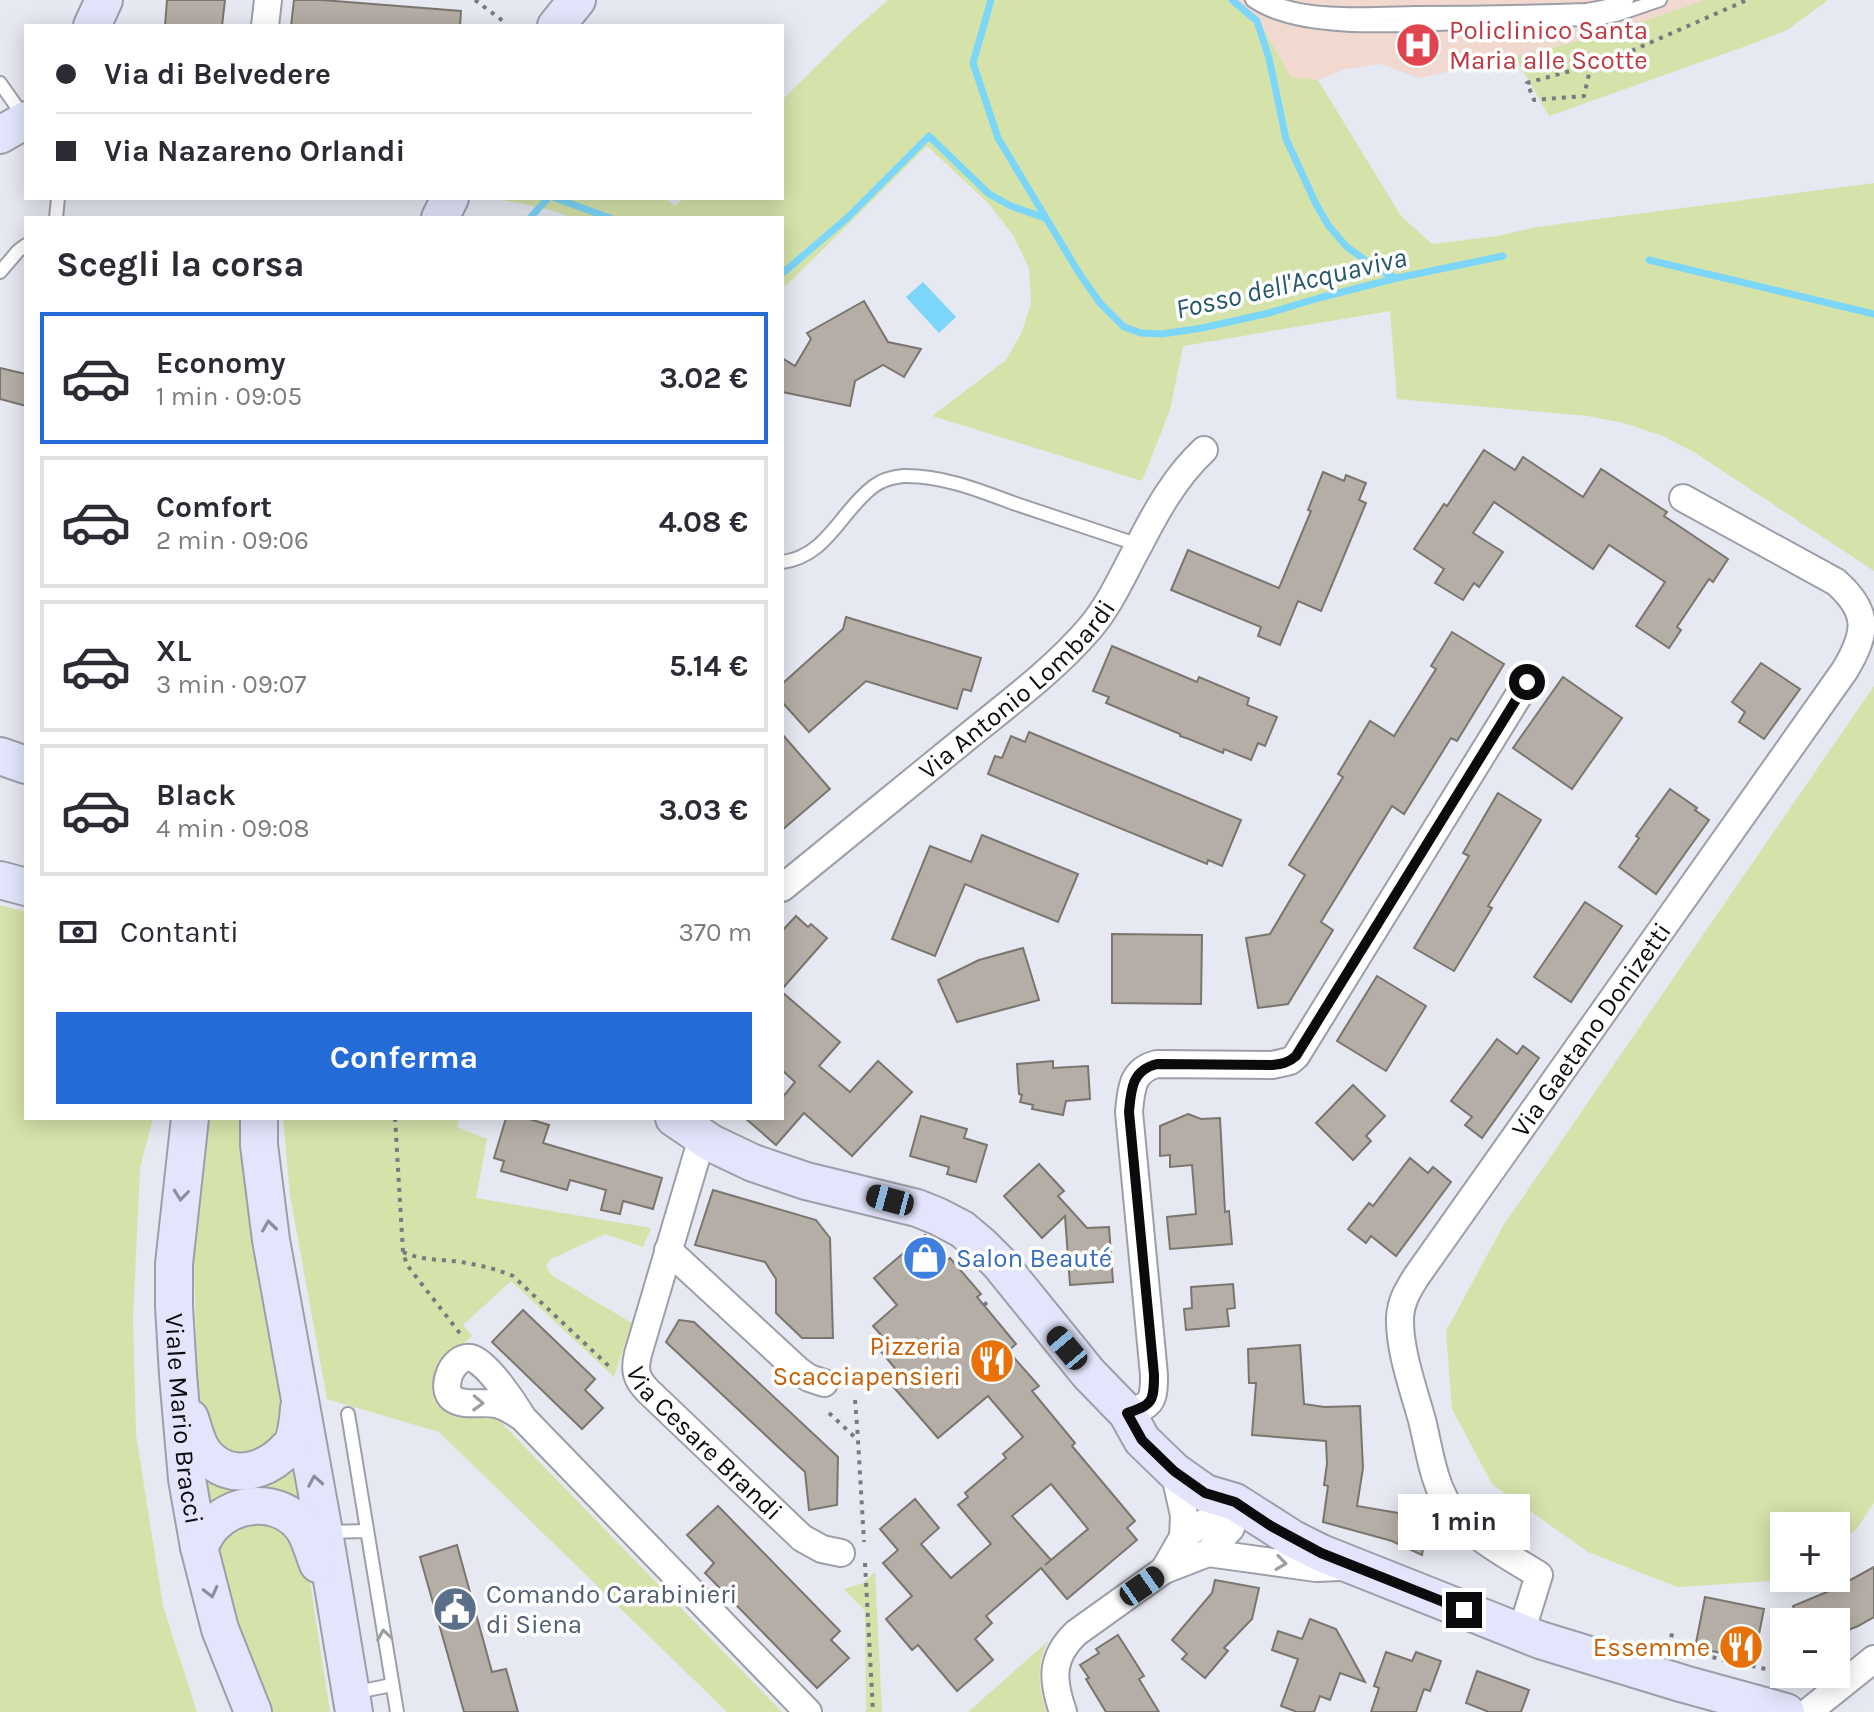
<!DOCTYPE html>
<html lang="it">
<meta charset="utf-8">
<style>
:root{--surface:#fff;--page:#f7f7f7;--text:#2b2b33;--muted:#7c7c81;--line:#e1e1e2;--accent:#246bd7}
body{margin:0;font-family:Karla,sans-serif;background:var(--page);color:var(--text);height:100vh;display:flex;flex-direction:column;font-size:30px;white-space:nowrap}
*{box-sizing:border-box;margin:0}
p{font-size:26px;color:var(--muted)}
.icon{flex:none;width:44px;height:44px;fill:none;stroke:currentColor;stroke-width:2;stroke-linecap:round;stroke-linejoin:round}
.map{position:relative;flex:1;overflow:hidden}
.side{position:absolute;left:24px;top:216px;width:760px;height:904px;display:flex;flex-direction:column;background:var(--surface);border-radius:0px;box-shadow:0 4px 20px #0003}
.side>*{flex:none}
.banner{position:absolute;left:24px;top:24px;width:760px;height:176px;border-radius:0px;box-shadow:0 4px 20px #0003;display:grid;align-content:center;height:176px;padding:0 32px;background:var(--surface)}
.fabs{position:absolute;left:1770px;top:1512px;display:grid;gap:16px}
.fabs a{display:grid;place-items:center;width:80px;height:80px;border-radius:0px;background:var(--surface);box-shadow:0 4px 20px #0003;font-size:40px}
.end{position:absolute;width:36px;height:36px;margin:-18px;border:10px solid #0b0b0e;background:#fff;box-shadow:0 0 0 4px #fff}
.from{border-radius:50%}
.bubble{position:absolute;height:56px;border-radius:0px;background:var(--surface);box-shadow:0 4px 20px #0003;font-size:26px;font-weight:700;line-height:56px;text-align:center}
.car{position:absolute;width:24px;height:48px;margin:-24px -12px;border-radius:10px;box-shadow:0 0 6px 2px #0007;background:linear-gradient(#222 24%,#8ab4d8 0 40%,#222 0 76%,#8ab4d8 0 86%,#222 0)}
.banner b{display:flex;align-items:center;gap:28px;height:76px;font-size:30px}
.banner b+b{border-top:2px solid var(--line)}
.banner i{width:20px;height:20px;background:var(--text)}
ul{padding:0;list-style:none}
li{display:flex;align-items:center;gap:24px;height:132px;margin:0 16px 12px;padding:0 16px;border:4px solid var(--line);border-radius:0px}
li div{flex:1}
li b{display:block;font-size:30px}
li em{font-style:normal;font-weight:700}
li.selected{border-color:var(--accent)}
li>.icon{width:72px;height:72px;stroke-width:1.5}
h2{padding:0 32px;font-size:36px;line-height:96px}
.pay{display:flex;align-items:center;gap:20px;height:88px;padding:0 32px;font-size:30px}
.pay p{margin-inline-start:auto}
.action{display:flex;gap:16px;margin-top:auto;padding:16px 32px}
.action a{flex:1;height:92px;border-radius:0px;background:var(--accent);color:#fff;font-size:32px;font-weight:700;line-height:92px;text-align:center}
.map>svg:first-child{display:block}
</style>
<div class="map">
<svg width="1874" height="1712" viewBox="0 0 1874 1712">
<rect width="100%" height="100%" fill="#e6e8f2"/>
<polygon fill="#f2d9d0" points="1238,0 1704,0 1613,32 1515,57 1419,78 1381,64 1345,69 1318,80 1291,78 1258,19"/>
<g fill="#d5e3aa">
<polygon points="888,0 1238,0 1258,19 1291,77 1318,80 1401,216 1432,244 1497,236 1537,227 1874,183 1874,571 1697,454 1663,436 1624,423 1587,416 1397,399 1390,311 1183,346 1170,410 1142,481 932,416 1006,360 1022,332 1031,303 1029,268 1013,235 988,203 927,146 786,286 782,283 782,218 573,218 551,210 493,198 665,198 675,206 683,198 782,198 782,100 849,34"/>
<polygon points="1704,0 1828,0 1787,30 1749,45 1549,116 1515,57 1613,32"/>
<polygon points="1874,686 1874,1503 1856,1530 1836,1542 1836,1526 1784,1526 1784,1574 1772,1581 1677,1587 1588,1552 1492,1484 1452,1409 1446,1331 1503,1226"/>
<polygon points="0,905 26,912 26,1118 153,1118 140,1168 133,1319 136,1434 163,1606 197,1712 0,1712"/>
<polygon points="202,1118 242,1118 290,1423 252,1460 219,1452 198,1407 194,1258"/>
<polygon points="283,1118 460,1118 457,1127 487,1139 476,1198 651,1228 643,1247 605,1234 551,1259 546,1265 550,1273 556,1278 632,1323 614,1377 511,1281 463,1325 472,1336 444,1362 437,1378 491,1412 782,1712 727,1712 439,1432 327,1399 290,1195"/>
<polygon points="294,1459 304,1501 210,1508 201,1478"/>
<polygon points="272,1517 307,1562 330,1712 262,1712 215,1549 224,1531"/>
<polygon points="875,1572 882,1712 866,1712 865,1611 844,1589 863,1583"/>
<path d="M1048 1641C1036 1666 1038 1686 1047 1712H968Z"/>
</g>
<polygon fill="#7cd6fa" points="923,282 956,317 939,333 906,297"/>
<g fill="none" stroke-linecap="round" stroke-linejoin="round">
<g stroke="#7cd6fa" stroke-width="7">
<polyline points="991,0 973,63 998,138 1079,273 1100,303 1124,327 1141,333 1162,334 1202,328 1269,313 1319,298 1397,278 1503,256"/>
<polyline points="1232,0 1257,21 1269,58 1286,139 1316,204 1328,225 1346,246 1377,269 1396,278"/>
<polyline points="555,198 610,218"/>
<polyline points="530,218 548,198"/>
<polyline points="1649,260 1874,314"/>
<polyline points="782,270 784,272 846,219 929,136 989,194 1011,206 1045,218"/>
</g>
</g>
<g fill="#b4aea6" stroke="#7a756e" stroke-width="2" fill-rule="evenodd">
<polygon points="167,0 225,0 222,26 165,26"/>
<polygon points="294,0 322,0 461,11 460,26 291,26"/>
<polygon points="864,301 888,342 921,349 904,377 883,365 855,381 850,406 782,392 782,358 795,366 811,339 807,333"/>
<polygon points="0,368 26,374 26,406 0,399"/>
<polygon points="1484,450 1515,470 1523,457 1583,497 1601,469 1667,512 1664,516 1728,559 1713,582 1709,579 1677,627 1681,630 1669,648 1636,626 1665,582 1609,545 1593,569 1494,502 1473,533 1503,552 1479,587 1474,583 1463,600 1435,583 1444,569 1414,549 1444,504 1447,506"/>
<polygon points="1323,472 1344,481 1346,475 1366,483 1359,500 1366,503 1321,611 1298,601 1280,645 1258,636 1261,627 1171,590 1188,550 1279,588 1311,511 1308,510"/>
<polygon points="846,617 981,658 971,691 963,689 957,709 866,681 809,732 782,702 782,684 843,629"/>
<polygon points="1452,632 1504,664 1457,741 1451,738 1404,814 1392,806 1321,922 1333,930 1288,1004 1258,1008 1246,938 1270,934 1305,875 1289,865 1343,777 1338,774 1370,721 1394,736 1436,669 1431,666"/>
<polygon points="1112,646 1197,682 1199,677 1249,698 1247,705 1277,717 1265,746 1258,743 1251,760 1224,749 1223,753 1189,739 1180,736 1180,734 1106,703 1109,697 1093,691"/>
<polygon points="1761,663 1800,689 1764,739 1739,722 1745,712 1732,702"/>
<polygon points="1563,677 1622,718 1572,789 1513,748"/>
<polygon points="1029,732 1241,820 1222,866 1208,860 1207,864 988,774 995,756 1002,758 1011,736 1025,742"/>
<polygon points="782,734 830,789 782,830"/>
<polygon points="1670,789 1697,808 1695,810 1709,820 1656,894 1619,867 1639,838 1636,836"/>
<polygon points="1498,793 1541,820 1488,906 1492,908 1454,971 1414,948 1469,856 1463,853"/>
<polygon points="982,835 1078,874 1058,922 965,884 935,956 892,939 930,846 971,862"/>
<polygon points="1585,902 1622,926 1571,1002 1534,977"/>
<polygon points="796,916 808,927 811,924 827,938 782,989 782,931"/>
<polygon points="1112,934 1202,935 1201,1004 1112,1003"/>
<polygon points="1023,948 1039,1000 957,1022 938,980 979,960"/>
<polygon points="1377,976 1426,1006 1386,1071 1337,1041"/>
<polygon points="782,992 840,1042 819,1066 850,1092 878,1061 912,1092 852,1156 804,1113 776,1145 745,1118 782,1118 782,1098 795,1082 782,1070"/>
<polygon points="1497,1039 1517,1054 1523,1046 1539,1058 1482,1138 1465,1125 1472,1117 1451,1101"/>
<polygon points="1053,1061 1053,1068 1088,1066 1090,1099 1066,1101 1063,1115 1032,1109 1033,1105 1020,1102 1022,1095 1019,1094 1017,1064"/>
<polygon points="1353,1085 1385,1116 1366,1136 1371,1141 1353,1160 1316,1123"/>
<polygon points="1188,1114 1201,1119 1220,1118 1225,1212 1229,1211 1232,1244 1170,1249 1167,1217 1196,1214 1192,1165 1170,1167 1170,1155 1160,1156 1160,1126"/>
<polygon points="921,1116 967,1129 964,1138 987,1145 976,1182 947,1174 949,1167 910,1156"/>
<polygon points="506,1118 526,1118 549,1125 543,1143 662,1178 653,1209 623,1201 620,1214 601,1210 606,1190 570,1180 567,1190 501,1171 504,1161 494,1158"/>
<polygon points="1410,1158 1428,1173 1433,1167 1451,1182 1396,1256 1371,1236 1366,1243 1348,1229 1369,1203 1373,1206"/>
<polygon points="1039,1164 1064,1191 1058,1196 1087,1228 1109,1227 1113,1282 1070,1285 1065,1216 1042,1238 1004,1196"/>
<polygon points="713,1190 816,1220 830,1238 833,1338 802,1338 776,1313 776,1279 765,1262 695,1245"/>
<path d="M925 1235 947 1260 950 1258 981 1294 977 1297 1016 1344 1008 1351 1039 1386 1032 1391 1075 1443 1072 1446 1135 1521 1127 1528 1137 1540 1067 1599 1041 1568 986 1616 992 1623 975 1639 993 1660 957 1691 918 1645 912 1650 886 1619 912 1596 883 1563 898 1550 880 1529 915 1499 939 1528 921 1544 951 1578 991 1544 958 1505 968 1497 965 1493 1006 1458 1003 1454 1023 1437 988 1396 938 1438 889 1382 899 1373 874 1343 882 1336 873 1326 897 1305 874 1278ZM1051 1484 1088 1529 1045 1565 1051 1560 1012 1516Z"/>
<polygon points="1233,1284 1235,1308 1227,1309 1229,1326 1186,1330 1184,1309 1192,1308 1191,1287"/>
<polygon points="523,1310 595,1379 585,1390 603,1408 582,1429 492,1342"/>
<polygon points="679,1320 694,1322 838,1457 837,1505 809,1510 805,1472 666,1342"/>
<polygon points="1300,1345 1304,1404 1324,1407 1360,1406 1363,1468 1357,1506 1428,1518 1422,1555 1392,1541 1323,1522 1328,1486 1324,1485 1327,1464 1326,1441 1252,1435 1256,1383 1249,1383 1248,1349"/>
<polygon points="718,1506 840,1631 831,1640 849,1658 817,1688 705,1573 714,1563 687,1535"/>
<polygon points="457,1545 492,1672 506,1669 518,1712 464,1712 420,1557"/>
<polygon points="1874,1567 1874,1617 1858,1626 1836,1635 1836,1622 1799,1622 1793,1606 1834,1589"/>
<polygon points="1215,1580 1259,1588 1252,1619 1224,1648 1228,1651 1205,1678 1182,1659 1187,1654 1172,1640 1212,1593"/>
<polygon points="1705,1597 1764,1609 1754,1659 1695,1648"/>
<polygon points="1310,1619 1336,1629 1365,1682 1340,1673 1330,1700 1320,1696 1314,1712 1297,1712 1281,1706 1298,1659 1272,1650 1278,1631 1302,1639"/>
<polygon points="1118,1635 1144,1676 1139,1679 1159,1712 1106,1712 1086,1679 1089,1678 1080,1665 1099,1653 1096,1649"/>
<polygon points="1386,1652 1412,1661 1416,1652 1441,1661 1430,1691 1424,1689 1416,1712 1371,1712 1379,1688 1374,1686"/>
<polygon points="1477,1671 1529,1690 1521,1712 1489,1712 1466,1703"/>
</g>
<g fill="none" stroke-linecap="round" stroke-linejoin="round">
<g stroke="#9d9fa8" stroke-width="16">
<g id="lane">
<path d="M1252 0C1300 36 1421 24 1480 22 1521 20 1562 21 1602 18L1616 15 1660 0"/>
<path d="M1268 0C1305 19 1372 14 1414 13 1472 13 1530 12 1587 10L1603 7 1627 0"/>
<polyline points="0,83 24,117"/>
<polyline points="56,218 58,198"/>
<polyline points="0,272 18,251 26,245"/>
<path d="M782 562C827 557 841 510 874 486 882 480 893 477 903 476 942 475 981 491 1016 504 1057 518 1098 531 1139 545"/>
<polyline points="348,1414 397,1712"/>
<polyline points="327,1532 367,1531"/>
<polyline points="352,1693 392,1685"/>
</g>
</g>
<g stroke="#9d9fa8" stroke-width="30">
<g id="street">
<polyline points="265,26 268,0"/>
<path id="s1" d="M782 888C843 838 905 788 966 738 1009 703 1054 670 1090 628 1111 603 1123 574 1139 545 1157 510 1176 476 1204 450"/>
<path id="s2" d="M702 1138 638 1354C634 1370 636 1379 648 1391L802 1538 822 1549 841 1553"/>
<polyline points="668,1250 799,1371 809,1378 824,1383"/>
<path d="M1127 1413C1152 1405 1154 1402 1154 1375L1129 1112C1131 1089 1132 1070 1157 1064L1272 1065 1290 1061 1296 1056 1527 682"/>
<path d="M523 1418C514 1412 506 1406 496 1404 482 1401 465 1407 453 1399 439 1389 452 1355 471 1358 487 1362 514 1403 523 1418L808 1712"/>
<polyline points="1174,1471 1184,1515 1183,1537"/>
<polyline points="1208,1553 1231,1528 1235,1502"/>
<polyline points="1164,1570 1183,1537 1235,1502"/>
<path id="s3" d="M1521 1633 1539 1575C1510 1557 1470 1536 1450 1508 1433 1483 1429 1448 1422 1420 1413 1388 1399 1349 1400 1317 1401 1301 1408 1290 1416 1277L1845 670C1867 633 1870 612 1836 582L1683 498"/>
<path d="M1063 1712C1052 1680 1050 1658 1076 1633L1164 1570 1208 1553 1316 1568 1341 1567"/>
<polyline points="1808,1712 1874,1659"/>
</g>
</g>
<g stroke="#9d9fa8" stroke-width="40">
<g id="secondary">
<polyline points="92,26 104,0"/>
<polyline points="556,26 577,0"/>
<polyline points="0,135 26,120"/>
<polyline points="440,218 450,198"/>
<polyline points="0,756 26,765"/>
<polyline points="0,880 26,887"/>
<path id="s4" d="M190 1118 174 1264V1306L178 1375 187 1479 199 1547 220 1629 253 1712"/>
<polyline points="259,1118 259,1145 271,1240 324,1532 354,1712"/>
<polyline points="674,1118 711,1143 753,1163 806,1181 917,1208 937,1216 962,1229 981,1245 999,1263 1089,1374 1127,1413 1142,1440 1174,1471 1205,1493 1235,1502 1293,1539 1321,1553 1540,1640 1684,1684 1786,1712"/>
<path d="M190 1418C195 1434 199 1452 213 1462 235 1479 263 1471 282 1454 284 1452 289 1447 291 1445 297 1435 298 1420 299 1408"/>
<path d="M199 1547C203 1540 207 1531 213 1525 237 1500 281 1498 303 1528 310 1538 313 1552 318 1564"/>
</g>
</g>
<g stroke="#797a80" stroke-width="4" stroke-dasharray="4 6" stroke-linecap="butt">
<polyline points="475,0 507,24"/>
<polyline points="1591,65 1584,96 1534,100 1527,83 1613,59 1747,0"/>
<polyline points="395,1118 403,1252 407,1265 462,1336"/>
<path d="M403 1252C422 1261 441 1259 461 1262 479 1265 497 1269 513 1276L612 1369"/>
<polyline points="984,1305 991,1299"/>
<polyline points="855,1400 858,1438"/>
<polyline points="829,1413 858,1440 864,1542"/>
<polyline points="865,1563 873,1712"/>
<polyline points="1669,1647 1673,1629"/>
<polyline points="1693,1653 1784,1673"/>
<polyline points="1789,1674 1800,1674"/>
</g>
<use href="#lane" stroke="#fff" stroke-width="12"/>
<use href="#street" stroke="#fff" stroke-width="26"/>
<use href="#secondary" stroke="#e3e5fc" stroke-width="36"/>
</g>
<defs><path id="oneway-chevron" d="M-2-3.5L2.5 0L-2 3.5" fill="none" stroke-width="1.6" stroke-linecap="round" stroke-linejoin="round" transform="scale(2)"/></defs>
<g stroke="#8d8e9d">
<use href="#oneway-chevron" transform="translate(181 1195) rotate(96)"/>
<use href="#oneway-chevron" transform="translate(269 1226) rotate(-98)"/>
<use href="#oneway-chevron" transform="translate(315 1481) rotate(-100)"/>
<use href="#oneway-chevron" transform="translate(211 1592) rotate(76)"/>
</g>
<g stroke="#9d9d9f">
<use href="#oneway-chevron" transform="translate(478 1403) rotate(2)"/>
<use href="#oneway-chevron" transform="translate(1281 1563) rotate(8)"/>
<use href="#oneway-chevron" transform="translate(384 1635) rotate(-99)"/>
</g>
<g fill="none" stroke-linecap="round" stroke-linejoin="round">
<path stroke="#0b0b0e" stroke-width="10" d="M1464 1610 1321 1553 1271 1526 1235 1502 1205 1493 1174 1471 1142 1440 1127 1413C1152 1405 1154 1402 1154 1375L1129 1112C1131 1089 1132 1070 1157 1064L1272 1065C1282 1064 1288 1063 1296 1056L1527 682"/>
</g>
<defs>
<g id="hospital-disc" transform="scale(2.3)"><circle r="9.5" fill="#e0444e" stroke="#fff"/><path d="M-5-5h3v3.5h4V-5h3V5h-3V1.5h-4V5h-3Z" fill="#fff"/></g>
<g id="shop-disc" transform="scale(2.3)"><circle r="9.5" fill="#3f7fe0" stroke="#fff"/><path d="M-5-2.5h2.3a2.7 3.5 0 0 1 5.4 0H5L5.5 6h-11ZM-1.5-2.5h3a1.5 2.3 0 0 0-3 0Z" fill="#fff"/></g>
<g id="restaurant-disc" transform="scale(2.3)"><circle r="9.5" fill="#e8710a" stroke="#fff"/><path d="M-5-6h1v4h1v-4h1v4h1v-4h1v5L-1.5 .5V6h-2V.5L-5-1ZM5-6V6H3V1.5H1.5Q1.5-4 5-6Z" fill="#fff"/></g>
<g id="civic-disc" transform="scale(2.3)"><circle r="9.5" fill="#5c6f8a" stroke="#fff"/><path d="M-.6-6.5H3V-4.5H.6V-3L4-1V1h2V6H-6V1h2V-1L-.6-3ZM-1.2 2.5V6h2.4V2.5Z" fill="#fff"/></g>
</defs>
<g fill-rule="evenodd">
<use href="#hospital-disc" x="1418" y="45"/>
<use href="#shop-disc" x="925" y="1258"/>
<use href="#restaurant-disc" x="992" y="1361"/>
<use href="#civic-disc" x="455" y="1609"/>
<use href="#restaurant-disc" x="1741" y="1647"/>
</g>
<g text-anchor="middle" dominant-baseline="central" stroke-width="7" stroke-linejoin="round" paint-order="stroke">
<g font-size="26" fill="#be3a42" stroke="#fff" text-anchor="start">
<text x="1449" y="30">Policlinico Santa<tspan x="1449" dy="30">Maria alle Scotte</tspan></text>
</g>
<g font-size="26" fill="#0b0b0e" stroke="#fff">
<text stroke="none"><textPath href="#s1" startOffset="308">Via Antonio Lombardi</textPath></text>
<text stroke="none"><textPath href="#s3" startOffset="718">Via Gaetano Donizetti</textPath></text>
<text stroke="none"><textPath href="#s4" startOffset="302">Viale Mario Bracci</textPath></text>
<text stroke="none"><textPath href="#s2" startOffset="342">Via Cesare Brandi</textPath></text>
</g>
<g font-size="26" fill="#366cbe" stroke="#fff" text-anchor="start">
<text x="956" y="1258">Salon Beauté</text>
</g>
<g font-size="26" fill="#c56008" stroke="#fff" text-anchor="end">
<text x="961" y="1346">Pizzeria<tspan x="961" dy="30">Scacciapensieri</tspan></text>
<text x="1710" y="1647">Essemme</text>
</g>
<g font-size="26" fill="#4e5e75" stroke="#fff" text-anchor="start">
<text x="486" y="1594">Comando Carabinieri<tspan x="486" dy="30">di Siena</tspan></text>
</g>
<g font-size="28" font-style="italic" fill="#26586c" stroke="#fff">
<text transform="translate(1291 283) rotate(-13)">Fosso dell'Acquaviva</text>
</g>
</g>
</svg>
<div class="fabs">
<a>+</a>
<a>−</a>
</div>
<i class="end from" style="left:1527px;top:682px"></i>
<i class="end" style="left:1464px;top:1610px"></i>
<div class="bubble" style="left:1398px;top:1494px;width:132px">1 min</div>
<i class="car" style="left:890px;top:1200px;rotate:285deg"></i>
<i class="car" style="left:1067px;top:1348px;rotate:320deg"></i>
<i class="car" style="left:1142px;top:1586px;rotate:55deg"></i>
<div class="banner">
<b><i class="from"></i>Via di Belvedere</b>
<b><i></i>Via Nazareno Orlandi</b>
</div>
<section class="side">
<h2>Scegli la corsa</h2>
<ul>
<li class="selected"><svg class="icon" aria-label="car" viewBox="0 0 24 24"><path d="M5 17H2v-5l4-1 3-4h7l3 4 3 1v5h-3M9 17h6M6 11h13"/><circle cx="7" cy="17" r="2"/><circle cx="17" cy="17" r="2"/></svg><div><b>Economy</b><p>1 min · 09:05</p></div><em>3.02 €</em></li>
<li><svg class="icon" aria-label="car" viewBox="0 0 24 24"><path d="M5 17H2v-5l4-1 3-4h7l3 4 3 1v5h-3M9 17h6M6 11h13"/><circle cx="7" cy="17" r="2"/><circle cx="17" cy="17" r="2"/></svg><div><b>Comfort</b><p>2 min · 09:06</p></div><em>4.08 €</em></li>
<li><svg class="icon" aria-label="car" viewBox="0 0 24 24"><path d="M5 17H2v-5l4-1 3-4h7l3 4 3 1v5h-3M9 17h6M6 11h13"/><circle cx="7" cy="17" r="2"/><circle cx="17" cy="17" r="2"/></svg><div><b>XL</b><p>3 min · 09:07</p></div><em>5.14 €</em></li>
<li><svg class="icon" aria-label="car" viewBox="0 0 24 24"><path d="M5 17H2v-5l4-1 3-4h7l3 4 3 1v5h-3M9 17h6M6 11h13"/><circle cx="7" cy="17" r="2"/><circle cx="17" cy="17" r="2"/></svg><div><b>Black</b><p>4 min · 09:08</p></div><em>3.03 €</em></li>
</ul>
<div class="pay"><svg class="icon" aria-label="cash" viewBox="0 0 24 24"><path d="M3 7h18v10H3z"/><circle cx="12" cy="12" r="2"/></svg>Contanti<p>370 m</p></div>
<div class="action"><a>Conferma</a></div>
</section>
</div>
